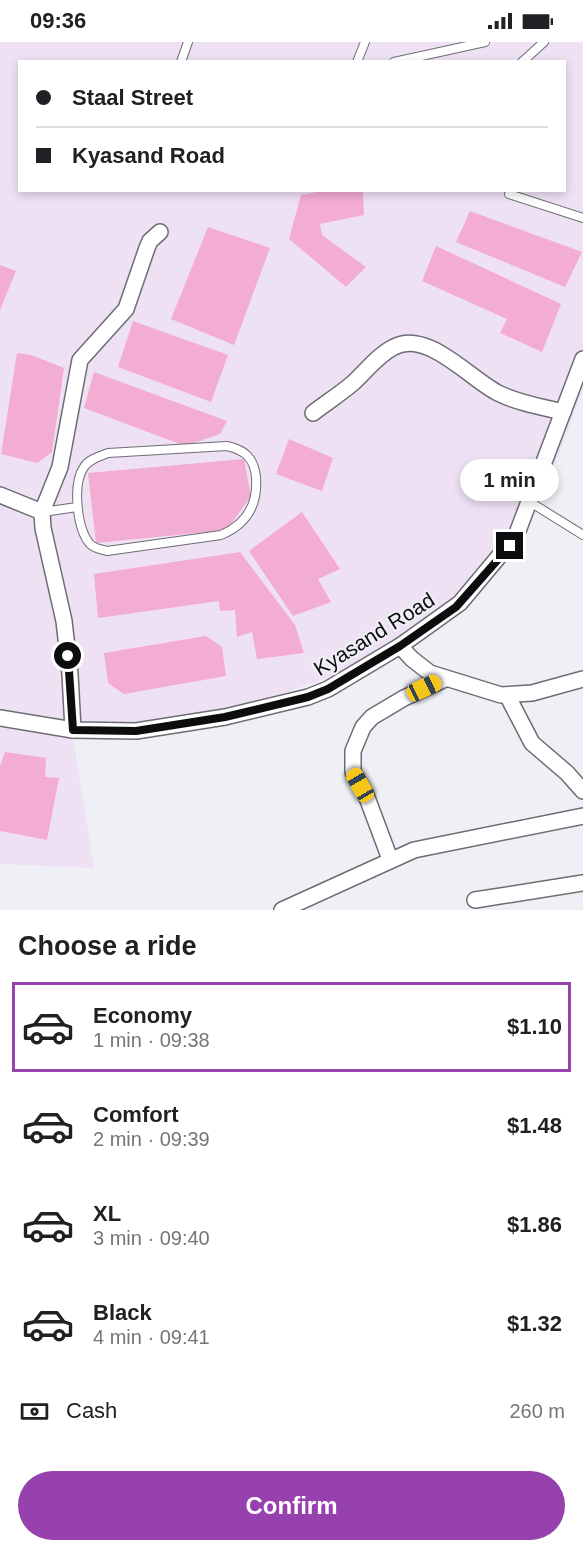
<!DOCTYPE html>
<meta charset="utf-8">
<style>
:root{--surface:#fff;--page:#f2f2f2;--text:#202124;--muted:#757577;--line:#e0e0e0;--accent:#9741ae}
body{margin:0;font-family:Arial,sans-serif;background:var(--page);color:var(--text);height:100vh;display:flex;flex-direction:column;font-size:22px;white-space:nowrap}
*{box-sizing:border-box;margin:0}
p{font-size:20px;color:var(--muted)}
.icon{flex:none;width:33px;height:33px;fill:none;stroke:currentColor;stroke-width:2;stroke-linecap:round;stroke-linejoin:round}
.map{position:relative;height:868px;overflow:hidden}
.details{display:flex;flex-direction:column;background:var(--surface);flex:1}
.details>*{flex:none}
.guide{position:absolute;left:18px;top:18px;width:548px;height:132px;border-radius:0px;box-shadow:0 3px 9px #0003;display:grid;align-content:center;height:132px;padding:0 18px;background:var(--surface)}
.end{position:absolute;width:27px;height:27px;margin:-14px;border:8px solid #0d0d0f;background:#fff;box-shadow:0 0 0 3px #fff}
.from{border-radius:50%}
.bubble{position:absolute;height:42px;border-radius:21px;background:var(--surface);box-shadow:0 3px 9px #0003;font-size:20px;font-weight:700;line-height:42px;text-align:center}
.car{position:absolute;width:18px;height:36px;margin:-18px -9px;border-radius:8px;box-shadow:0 0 4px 2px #0007;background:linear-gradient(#f5c518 24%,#345 0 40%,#f5c518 0 76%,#345 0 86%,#f5c518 0)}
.guide b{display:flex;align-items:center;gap:21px;height:57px;font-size:22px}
.guide b+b{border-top:2px solid var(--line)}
.guide i{width:15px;height:15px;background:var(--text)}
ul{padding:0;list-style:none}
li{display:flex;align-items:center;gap:18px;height:90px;margin:0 12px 9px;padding:0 6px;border:3px solid transparent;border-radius:0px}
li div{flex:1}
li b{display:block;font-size:22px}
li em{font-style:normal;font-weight:700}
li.selected{border-color:var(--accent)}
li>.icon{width:54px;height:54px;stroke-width:1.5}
h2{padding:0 18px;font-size:27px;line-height:72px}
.pay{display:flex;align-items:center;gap:15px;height:66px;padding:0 18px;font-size:22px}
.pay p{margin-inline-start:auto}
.action{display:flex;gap:12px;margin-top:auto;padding:12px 18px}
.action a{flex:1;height:69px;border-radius:36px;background:var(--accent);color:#fff;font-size:24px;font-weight:700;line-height:69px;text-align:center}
.status{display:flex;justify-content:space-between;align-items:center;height:42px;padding:0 30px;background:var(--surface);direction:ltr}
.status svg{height:16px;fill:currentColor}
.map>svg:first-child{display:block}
</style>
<div class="status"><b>09:36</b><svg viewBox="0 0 49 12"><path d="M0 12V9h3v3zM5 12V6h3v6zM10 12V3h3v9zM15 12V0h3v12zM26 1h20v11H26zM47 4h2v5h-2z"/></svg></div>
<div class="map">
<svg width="583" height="868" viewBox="0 0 583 868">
<rect width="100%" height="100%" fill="#eff0f6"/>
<path fill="#efe1f4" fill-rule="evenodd" d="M0 0H583V347L545 450 499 508 433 578 340 631 265 658 73 695 94 826 0 822ZM20 20H564V148H20Z"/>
<g fill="#f3acd2">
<polygon points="327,148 363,148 364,173 320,182 322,193 366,225 346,245 289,197 301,153"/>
<polygon points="470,169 582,210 565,245 456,200"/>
<polygon points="208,185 270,206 234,303 171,277"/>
<polygon points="436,204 561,262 542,310 500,291 507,277 422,239"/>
<polygon points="0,223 16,229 0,268"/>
<polygon points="133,279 228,313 211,360 118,325"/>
<polygon points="17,311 31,313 64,326 52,410 37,421 1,412"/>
<polygon points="94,330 227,379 220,392 185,404 84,366"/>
<polygon points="289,397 333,416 322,449 276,432"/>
<polygon points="244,417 251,454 227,488 96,501 88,431"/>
<polygon points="302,470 340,527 318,537 331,560 293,574 249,509"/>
<polygon points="240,510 295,583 304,611 257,617 252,590 237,595 235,568 220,569 219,559 98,576 94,532"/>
<polygon points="206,594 222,605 226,634 124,652 108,641 104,611"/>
<polygon points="5,710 46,716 45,735 59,736 47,798 0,789 0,724"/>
</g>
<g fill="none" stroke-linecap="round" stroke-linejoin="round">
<g stroke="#6c6d73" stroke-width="10">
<g id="lane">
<polyline points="181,20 188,0"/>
<polyline points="357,20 365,0"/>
<polyline points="394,20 485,0"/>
<polyline points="522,20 544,0"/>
<polyline points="509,152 583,176"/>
<path d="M227 404C245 408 254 416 256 435 258 462 247 482 221 493L107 509C101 507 95 507 90 502 77 487 72 442 84 425 89 417 100 414 108 411Z"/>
<polyline points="530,460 583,493"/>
<polyline points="43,470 77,465"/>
</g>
</g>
<g stroke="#6c6d73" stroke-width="18">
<g id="street">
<path d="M313 371C326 361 340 352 353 341 366 329 378 313 394 305 427 287 470 337 498 351 518 361 542 365 563 370"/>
<polyline points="0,453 42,470 43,486 64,579 70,632 73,688"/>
<polyline points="42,470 60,425 80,318 126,267 147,206 150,199 160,190"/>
<polyline points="400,604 412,617 430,631 501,653 532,651 583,637"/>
<polyline points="507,653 532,701 567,731 583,749"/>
<polyline points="0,676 73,688 136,689 225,675 308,655 328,647 400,604 460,561 516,494 583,317"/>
<polyline points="390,817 366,753 353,730 353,709 363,685 372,675 404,656 445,637"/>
<polyline points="475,858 583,841"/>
<polyline points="282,868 414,808 583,774"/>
</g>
</g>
<use href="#lane" stroke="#fff" stroke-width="8"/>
<use href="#street" stroke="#fff" stroke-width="15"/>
</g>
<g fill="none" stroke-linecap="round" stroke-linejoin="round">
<polyline stroke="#0d0d0f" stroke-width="8" points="68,614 73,688 136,689 225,675 308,655 328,647 400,604 456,565 510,504"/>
</g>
<g text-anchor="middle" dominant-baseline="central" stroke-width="4.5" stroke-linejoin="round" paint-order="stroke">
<g font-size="21" fill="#0d0d0f" stroke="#eff0f6">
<text transform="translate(374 592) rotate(-32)">Kyasand Road</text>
</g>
</g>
</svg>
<i class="end from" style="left:68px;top:614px"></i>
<i class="end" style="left:510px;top:504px"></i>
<div class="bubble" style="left:460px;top:417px;width:99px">1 min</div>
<i class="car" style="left:424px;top:646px;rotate:65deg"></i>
<i class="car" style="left:360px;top:743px;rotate:330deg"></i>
<div class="guide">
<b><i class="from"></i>Staal Street</b>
<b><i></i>Kyasand Road</b>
</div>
</div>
<section class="details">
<h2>Choose a ride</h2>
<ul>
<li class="selected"><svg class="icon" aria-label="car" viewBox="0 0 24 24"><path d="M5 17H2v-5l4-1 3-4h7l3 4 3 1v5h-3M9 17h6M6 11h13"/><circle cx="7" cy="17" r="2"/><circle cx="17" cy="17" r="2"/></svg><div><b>Economy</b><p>1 min · 09:38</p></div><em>$1.10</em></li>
<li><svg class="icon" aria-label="car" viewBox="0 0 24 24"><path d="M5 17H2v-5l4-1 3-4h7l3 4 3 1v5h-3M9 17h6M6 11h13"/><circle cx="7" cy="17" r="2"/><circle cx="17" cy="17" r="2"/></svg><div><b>Comfort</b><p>2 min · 09:39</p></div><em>$1.48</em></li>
<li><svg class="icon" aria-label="car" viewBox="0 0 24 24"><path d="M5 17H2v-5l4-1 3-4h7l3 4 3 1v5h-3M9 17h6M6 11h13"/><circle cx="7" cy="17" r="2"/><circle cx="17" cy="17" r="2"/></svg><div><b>XL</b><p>3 min · 09:40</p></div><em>$1.86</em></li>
<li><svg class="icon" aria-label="car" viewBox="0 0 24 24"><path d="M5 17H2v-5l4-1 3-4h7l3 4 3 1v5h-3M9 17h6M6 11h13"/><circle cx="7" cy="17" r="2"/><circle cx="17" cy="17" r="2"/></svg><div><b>Black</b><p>4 min · 09:41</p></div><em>$1.32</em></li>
</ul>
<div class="pay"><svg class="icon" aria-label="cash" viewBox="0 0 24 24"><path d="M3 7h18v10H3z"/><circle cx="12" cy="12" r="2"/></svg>Cash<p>260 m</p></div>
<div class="action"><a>Confirm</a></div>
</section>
